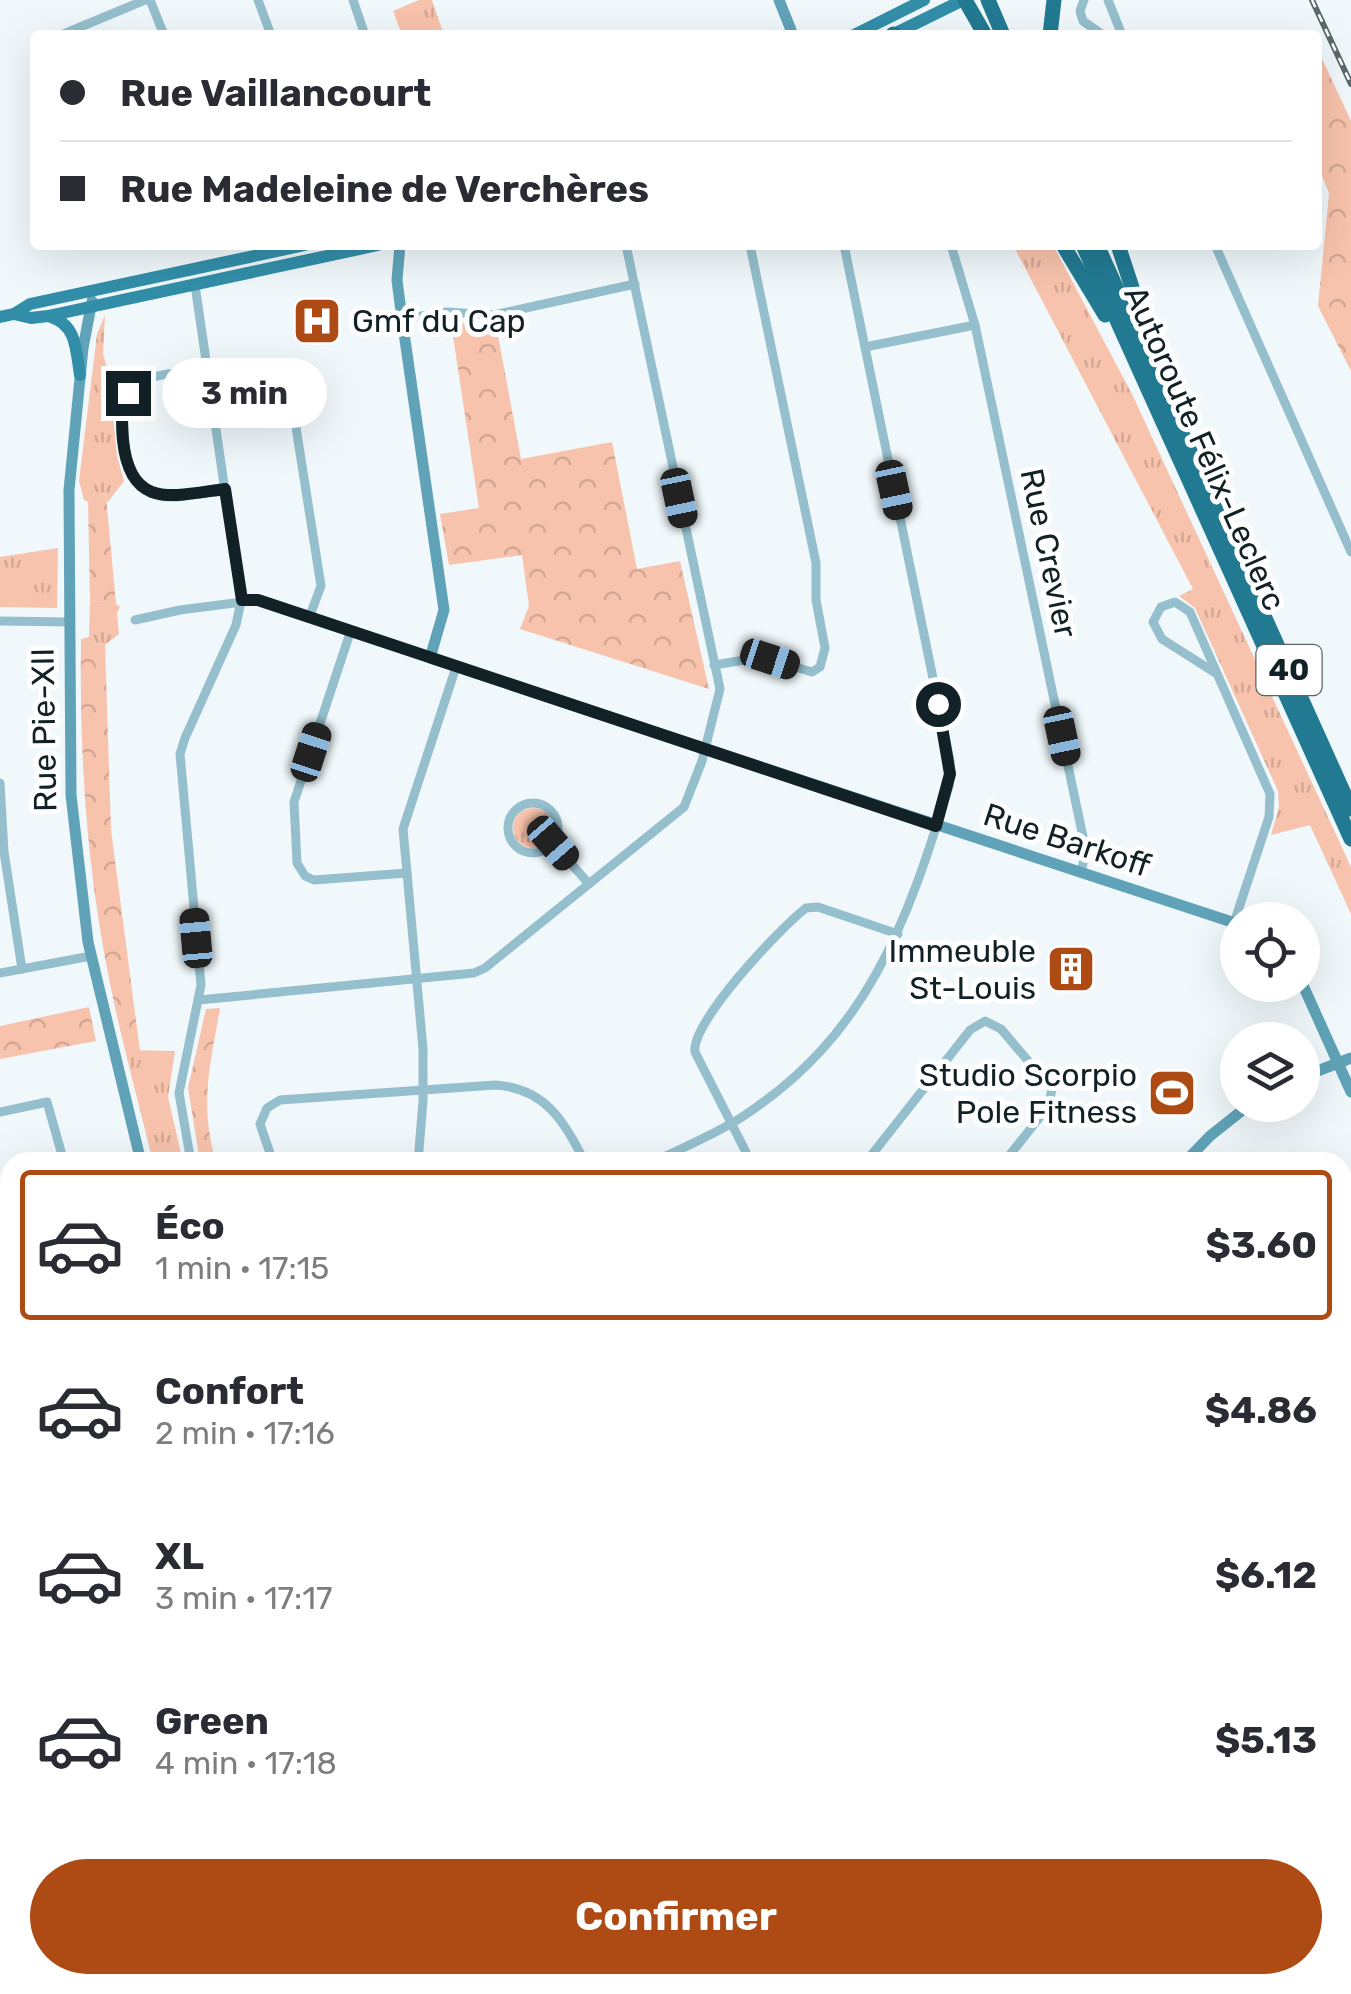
<!DOCTYPE html>
<html lang="fr">
<meta charset="utf-8">
<style>
:root{--surface:#fff;--page:#f7f7f7;--text:#2b2b33;--muted:#7c7c81;--line:#e1e1e2;--accent:#ae4b15}
body{margin:0;font-family:Rubik,sans-serif;background:var(--page);color:var(--text);height:100vh;display:flex;flex-direction:column;font-size:38px;white-space:nowrap}
*{box-sizing:border-box;margin:0}
p{font-size:32px;color:var(--muted)}
.icon{flex:none;width:55px;height:55px;fill:none;stroke:currentColor;stroke-width:2;stroke-linecap:round;stroke-linejoin:round}
.map{position:relative;flex:1;overflow:hidden}
.drawer{position:absolute;left:0px;top:1152px;width:1352px;height:842px;display:flex;flex-direction:column;background:var(--surface);border-radius:30px 30px 0 0;box-shadow:0 10px 40px #0002}
.drawer>*{flex:none}
.banner{position:absolute;left:30px;top:30px;width:1292px;height:220px;border-radius:10px;box-shadow:0 10px 40px #0002;display:grid;align-content:center;height:220px;padding:0 30px;background:var(--surface)}
.fabs{position:absolute;left:1220px;top:902px;display:grid;gap:20px}
.fabs a{display:grid;place-items:center;width:100px;height:100px;border-radius:50%;background:var(--surface);box-shadow:0 10px 40px #0002;font-size:50px}
.end{position:absolute;width:45px;height:45px;margin:-22px;border:12px solid #112126;background:#fff;box-shadow:0 0 0 5px #fff}
.from{border-radius:50%}
.bubble{position:absolute;height:70px;border-radius:35px;background:var(--surface);box-shadow:0 10px 40px #0002;font-size:32px;font-weight:700;line-height:70px;text-align:center}
.car{position:absolute;width:30px;height:60px;margin:-30px -15px;border-radius:12px;box-shadow:0 0 8px 2px #0007;background:linear-gradient(#222 24%,#8ab4d8 0 40%,#222 0 76%,#8ab4d8 0 86%,#222 0)}
.banner b{display:flex;align-items:center;gap:35px;height:95px;font-size:38px}
.banner b+b{border-top:2px solid var(--line)}
.banner i{width:25px;height:25px;background:var(--text)}
ul{padding:18px 0 0;list-style:none}
li{display:flex;align-items:center;gap:30px;height:150px;margin:0 20px 15px;padding:0 10px;border:5px solid transparent;border-radius:10px}
li div{flex:1}
li b{display:block;font-size:38px}
li em{font-style:normal;font-weight:700}
li.current{border-color:var(--accent)}
li>.icon{width:90px;height:90px;stroke-width:1.5}
.cta{display:flex;gap:20px;margin-top:auto;padding:20px 30px}
.cta a{flex:1;height:115px;border-radius:60px;background:var(--accent);color:#fff;font-size:40px;font-weight:700;line-height:115px;text-align:center}
.map>svg:first-child{display:block}
</style>
<div class="map">
<svg width="1351" height="1994" viewBox="0 0 1351 1994">
<defs>
<pattern id="grass-tufts" width="24" height="20" patternUnits="userSpaceOnUse" patternTransform="scale(2.5)"><rect width="24" height="20" fill="#f8c3ac"/><path d="M3 7l-1-3M5 7V3M7 7l1-3M15 17l-1-3M17 17v-4M19 17l1-3" fill="none" stroke="#d4a794"/></pattern>
<pattern id="forest-crowns" width="20" height="18" patternUnits="userSpaceOnUse" patternTransform="scale(2.5)"><rect width="20" height="18" fill="#f8c3ac"/><path d="M2 6a3 3 0 1 1 6 0M12 15a3 3 0 1 1 6 0" fill="none" stroke="#d4a794"/></pattern>
</defs>
<rect width="100%" height="100%" fill="#f0f8fb"/>
<g fill="url(#grass-tufts)">
<polygon points="419,0 432,0 444,35 402,35 393,11"/>
<polygon points="1013,245 1053,245 1132,394 1351,867 1351,914 1310,825 1271,835 1279,807 1278,791 1195,608 1179,596 1193,589"/>
<polygon points="105,315 103,354 116,397 113,416 117,456 124,481 107,503 106,496 95,492 88,502 84,500 79,481 97,334"/>
<polygon points="58,548 57,608 0,607 0,557"/>
<polygon points="90,600 116,604 120,607 117,613 119,634 105,645 81,639 89,637"/>
<circle cx="533" cy="828" r="20"/>
<polygon points="125,1050 175,1051 168,1097 183,1162 153,1162"/>
</g>
<g fill="url(#forest-crowns)">
<polygon points="1318,50 1351,121 1351,371 1318,306 1329,193 1318,166"/>
<polygon points="451,323 496,325 521,459 612,442 637,569 680,561 709,689 520,629 529,606 522,555 449,565 440,514 479,508"/>
<polygon points="95,492 106,496 116,604 90,600 88,502"/>
<path d="M81 639 105 645 111 830 140 1051 125 1050C90 909 79 784 81 639Z"/>
<polygon points="89,1007 96,1041 0,1059 0,1026"/>
<path d="M220 1008C210 1066 199 1104 216 1162H200L188 1088 206 1009Z"/>
<polygon points="408,1985 549,1985 547,1994 409,1994"/>
</g>
<g fill="none" stroke-linecap="round" stroke-linejoin="round">
<polyline stroke="#f7a581" stroke-width="2.5" points="494,1985 494,1994"/>
<g stroke="#95bfcd" stroke-width="9">
<polyline points="150,0 164,35"/>
<polyline points="258,0 271,35"/>
<polyline points="353,0 365,35"/>
<polyline points="1084,0 1080,11 1083,21 1103,35"/>
<polyline points="1108,0 1122,35"/>
<polyline points="61,35 145,0"/>
<polyline points="951,245 975,325 1086,851 1081,872"/>
<polyline points="1215,245 1351,552"/>
<polyline points="402,319 447,312 494,315 635,284"/>
<polyline points="865,347 975,325"/>
<path d="M207 370C186 373 158 372 139 383 106 403 120 483 156 495 176 501 205 492 225 489"/>
<polyline points="289,383 321,586 309,618"/>
<polyline points="261,396 290,391"/>
<polyline points="135,620 180,610 258,600 430,658"/>
<polyline points="0,621 69,622"/>
<polyline points="350,633 294,802 297,863 305,876 314,880 407,873"/>
<polyline points="714,665 763,657 812,672 820,667 825,648 816,600 816,563 750,245"/>
<polyline points="1217,674 1162,639 1153,622 1161,607 1175,602 1190,612 1270,794 1269,817 1234,923"/>
<polyline points="0,783 4,852 22,969"/>
<circle cx="533" cy="828" r="25"/>
<polyline points="553,843 589,884"/>
<polyline points="0,973 91,956"/>
<polyline points="199,1000 474,973 485,968 684,807 702,761 720,689 626,245"/>
<polyline points="0,1112 47,1102 64,1162"/>
<polyline points="191,1162 179,1093 201,985 180,754 185,738 236,625 241,601 195,285"/>
<path d="M273 1162 260 1124 267 1108 280 1100 495 1085C546 1088 564 1122 585 1162"/>
<polyline points="418,1162 423,1101 423,1049 403,829 456,667"/>
<path d="M653 1162C682 1148 714 1135 742 1117 868 1035 907 923 949 786L950 761 844 245"/>
<path d="M751 1162 695 1052C691 1022 780 928 806 908L818 907 898 934"/>
<polyline points="866,1162 970,1030 985,1021 1001,1029 1052,1089 1048,1107 1004,1162"/>
<polyline points="0,1299 10,1285"/>
<polyline points="0,1321 10,1328"/>
<polyline points="0,1481 10,1467"/>
<polyline points="0,1663 10,1649"/>
<polyline points="1342,1975 1351,1984"/>
<polyline points="256,1985 256,1994"/>
<polyline points="783,1985 792,1994"/>
<polyline points="928,1985 941,1994"/>
<polyline points="1203,1985 1211,1994"/>
<path d="M96 1994C110 1986 144 1983 158 1994"/>
<polyline points="556,1994 556,1985"/>
<polyline points="675,1994 682,1985"/>
<polyline points="1018,1994 1022,1985"/>
<polyline points="1183,1994 1193,1985"/>
</g>
<g stroke="#60a3b8" stroke-width="11">
<polyline points="779,0 793,35"/>
<polyline points="400,245 397,280 402,319 444,610 430,658 1238,924"/>
<polyline points="92,301 83,348 69,490 71,795 88,942 141,1162"/>
<polyline points="1302,983 1351,1092"/>
<polyline points="1302,1077 1351,1058"/>
<polyline points="1185,1162 1210,1136 1249,1105"/>
<polyline points="0,1880 10,1877"/>
<polyline points="397,1985 397,1994"/>
</g>
<g stroke="#328ea8" stroke-width="12">
<polyline points="854,35 924,0"/>
<polyline points="892,35 963,0"/>
<polyline points="14,314 31,318 48,316 378,245"/>
<polyline points="0,317 14,314 30,304 305,245"/>
<path d="M51 317C77 325 76 351 80 375"/>
</g>
<g stroke="#227a92" stroke-width="15">
<polyline points="965,0 985,35"/>
<polyline points="988,0 1003,35"/>
<polyline points="893,34 895,35"/>
<polyline points="1050,35 1054,0"/>
<polyline points="1063,245 1105,315"/>
<polyline points="1083,245 1351,839"/>
<polyline points="1097,245 1351,809"/>
<polyline points="1118,245 1150,342"/>
</g>
<g stroke="#5b696d" stroke-width="6">
<polyline id="rail" points="1312,0 1351,84"/>
</g>
<use href="#rail" stroke="#fff" stroke-width="2.5" stroke-dasharray="8" stroke-linecap="butt"/>
</g>
<g fill="none" stroke-linecap="round" stroke-linejoin="round">
<path stroke="#112126" stroke-width="12" d="M128 393C120 409 122 423 123 440 130 510 172 496 225 489L242 600H258L936 826 950 774 938 704"/>
</g>
<defs>
<g id="hospital-square" transform="scale(2.5)"><rect x="-9" y="-9" width="18" height="18" rx="4" fill="#ae4b15" stroke="#fff"/><path d="M-5-5h3v3.5h4V-5h3V5h-3V1.5h-4V5h-3Z" fill="#fff"/></g>
<g id="building-square" transform="scale(2.5)"><rect x="-9" y="-9" width="18" height="18" rx="4" fill="#ae4b15" stroke="#fff"/><path d="M-4-6H4V6H1V3H-1V6H-4ZM-2.5-4.3h1.7v1.8h-1.7ZM.8-4.3h1.7v1.8H.8ZM-2.5-1h1.7V.8h-1.7ZM.8-1h1.7V.8H.8Z" fill="#fff"/></g>
<g id="stadium-square" transform="scale(2.5)"><rect x="-9" y="-9" width="18" height="18" rx="4" fill="#ae4b15" stroke="#fff"/><path d="M0-5a6.5 5 0 1 0 0 10a6.5 5 0 1 0 0-10ZM-3.5-1.8h7v3.6h-7Z" fill="#fff"/></g>
</defs>
<g fill-rule="evenodd">
<use href="#hospital-square" x="317" y="321"/>
<use href="#building-square" x="1071" y="969"/>
<use href="#stadium-square" x="1172" y="1093"/>
</g>
<g text-anchor="middle" dominant-baseline="central" stroke-width="10" stroke-linejoin="round" paint-order="stroke">
<rect fill="#fff" stroke="#586467" stroke-width="2.5" x="1256.5" y="645" width="65" height="50" rx="8"/>
<g font-size="30" font-weight="bold" fill="#112126">
<text x="1289" y="670">40</text>
</g>
<g font-size="32" fill="#112126" stroke="#fff" text-anchor="end">
<text x="352" y="321" text-anchor="start">Gmf du Cap</text>
<text x="1036" y="951">Immeuble<tspan x="1036" dy="37">St-Louis</tspan></text>
<text x="1137" y="1075">Studio Scorpio<tspan x="1137" dy="37">Pole Fitness</tspan></text>
</g>
<g font-size="32" fill="#112126" stroke="#fff">
<text transform="translate(1205 448) rotate(66)">Autoroute Félix-Leclerc</text>
<text transform="translate(1049 553) rotate(78)">Rue Crevier</text>
<text transform="translate(44 730) rotate(-91)">Rue Pie-XII</text>
<text transform="translate(1067 840) rotate(18)">Rue Barkoff</text>
</g>
</g>
</svg>
<div class="fabs">
<a><svg class="icon" aria-label="locate" viewBox="0 0 24 24"><circle cx="12" cy="12" r="6"/><path d="M12 2v4M12 18v4M2 12h4M18 12h4"/></svg></a>
<a><svg class="icon" aria-label="layers" viewBox="0 0 24 24"><path d="M12 4l9 5-9 5-9-5zM3 14l9 5 9-5"/></svg></a>
</div>
<i class="end from" style="left:938px;top:704px"></i>
<i class="end" style="left:128px;top:393px"></i>
<div class="bubble" style="left:162px;top:358px;width:165px">3 min</div>
<i class="car" style="left:894px;top:490px;rotate:168deg"></i>
<i class="car" style="left:679px;top:498px;rotate:168deg"></i>
<i class="car" style="left:770px;top:659px;rotate:108deg"></i>
<i class="car" style="left:1062px;top:736px;rotate:168deg"></i>
<i class="car" style="left:311px;top:752px;rotate:18deg"></i>
<i class="car" style="left:553px;top:843px;rotate:139deg"></i>
<i class="car" style="left:196px;top:938px;rotate:355deg"></i>
<div class="banner">
<b><i class="from"></i>Rue Vaillancourt</b>
<b><i></i>Rue Madeleine de Verchères</b>
</div>
<section class="drawer">
<ul>
<li class="current"><svg class="icon" aria-label="car" viewBox="0 0 24 24"><path d="M5 17H2v-5l4-1 3-4h7l3 4 3 1v5h-3M9 17h6M6 11h13"/><circle cx="7" cy="17" r="2"/><circle cx="17" cy="17" r="2"/></svg><div><b>Éco</b><p>1 min · 17:15</p></div><em>$3.60</em></li>
<li><svg class="icon" aria-label="car" viewBox="0 0 24 24"><path d="M5 17H2v-5l4-1 3-4h7l3 4 3 1v5h-3M9 17h6M6 11h13"/><circle cx="7" cy="17" r="2"/><circle cx="17" cy="17" r="2"/></svg><div><b>Confort</b><p>2 min · 17:16</p></div><em>$4.86</em></li>
<li><svg class="icon" aria-label="car" viewBox="0 0 24 24"><path d="M5 17H2v-5l4-1 3-4h7l3 4 3 1v5h-3M9 17h6M6 11h13"/><circle cx="7" cy="17" r="2"/><circle cx="17" cy="17" r="2"/></svg><div><b>XL</b><p>3 min · 17:17</p></div><em>$6.12</em></li>
<li><svg class="icon" aria-label="car" viewBox="0 0 24 24"><path d="M5 17H2v-5l4-1 3-4h7l3 4 3 1v5h-3M9 17h6M6 11h13"/><circle cx="7" cy="17" r="2"/><circle cx="17" cy="17" r="2"/></svg><div><b>Green</b><p>4 min · 17:18</p></div><em>$5.13</em></li>
</ul>
<div class="cta"><a>Confirmer</a></div>
</section>
</div>
